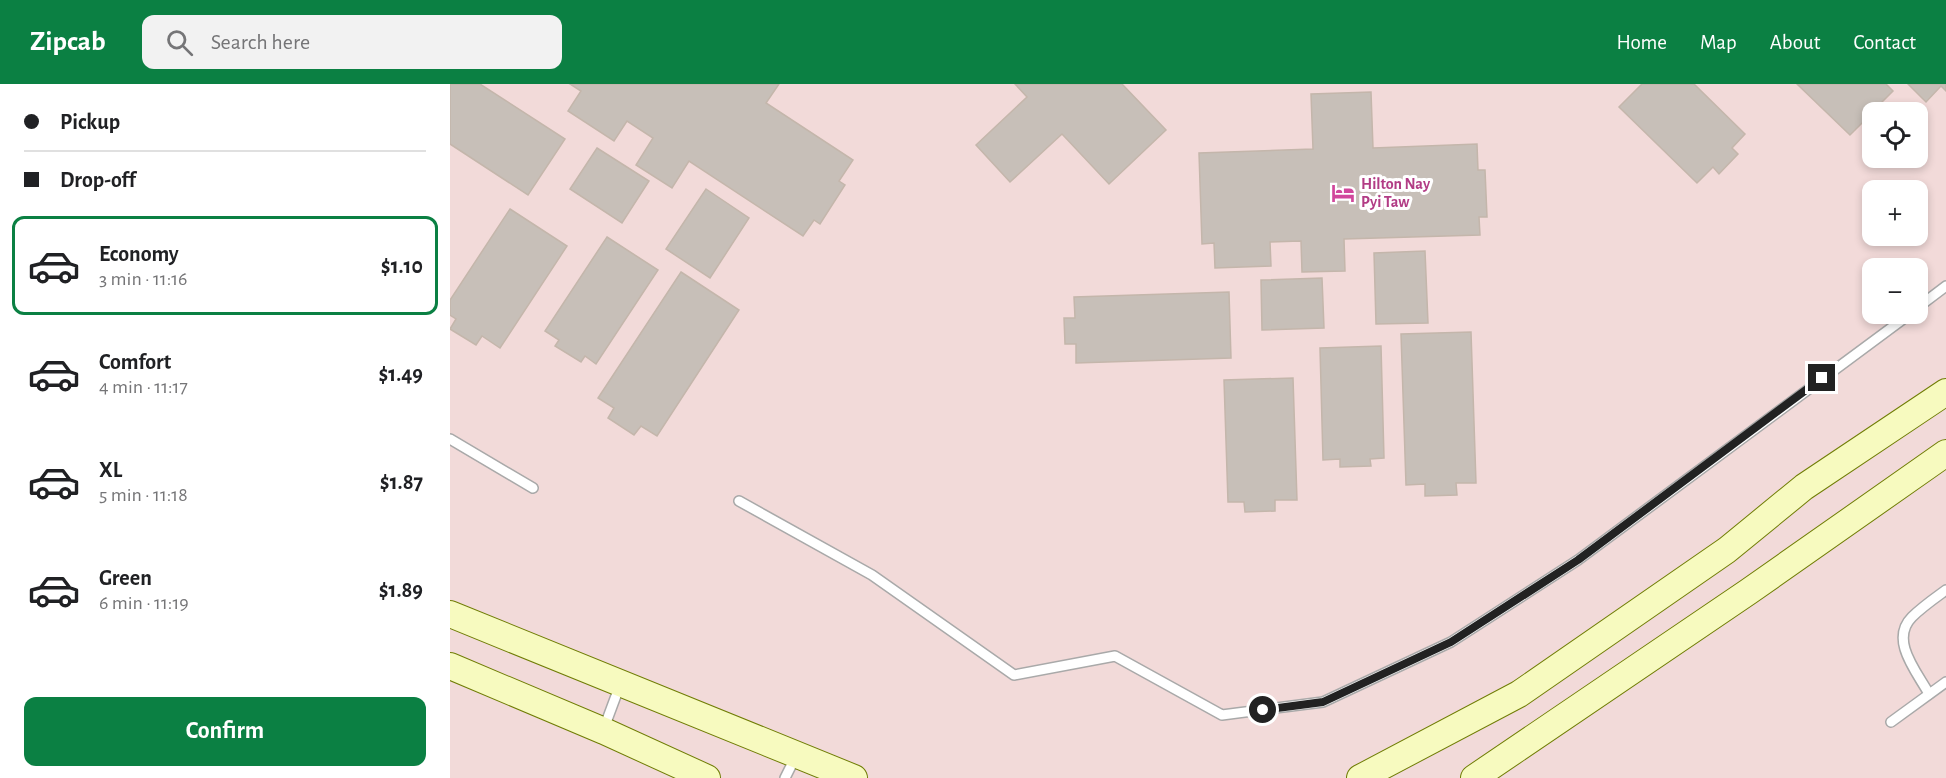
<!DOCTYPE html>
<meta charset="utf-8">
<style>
:root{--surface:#fff;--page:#f2f2f2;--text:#202124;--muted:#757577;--line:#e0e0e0;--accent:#0b8043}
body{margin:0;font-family:"Alegreya Sans",sans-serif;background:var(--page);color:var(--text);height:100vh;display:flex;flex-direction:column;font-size:22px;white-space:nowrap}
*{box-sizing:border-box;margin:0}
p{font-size:20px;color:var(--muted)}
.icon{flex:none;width:33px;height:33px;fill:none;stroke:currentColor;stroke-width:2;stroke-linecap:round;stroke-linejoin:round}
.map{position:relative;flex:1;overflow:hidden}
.details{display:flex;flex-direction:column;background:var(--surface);width:450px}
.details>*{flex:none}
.guide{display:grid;align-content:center;height:132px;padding:0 24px;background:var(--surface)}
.fabs{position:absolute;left:1412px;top:18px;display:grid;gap:12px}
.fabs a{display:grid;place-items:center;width:66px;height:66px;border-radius:12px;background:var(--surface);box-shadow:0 3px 9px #0003;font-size:30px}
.end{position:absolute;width:27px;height:27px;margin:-14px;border:8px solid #222;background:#fff;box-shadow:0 0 0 3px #fff}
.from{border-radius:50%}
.guide b{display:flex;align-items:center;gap:21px;height:57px;font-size:22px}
.guide b+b{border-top:2px solid var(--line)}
.guide i{width:15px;height:15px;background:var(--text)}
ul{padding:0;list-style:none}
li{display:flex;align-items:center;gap:18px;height:99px;margin:0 12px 9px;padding:0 12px;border:3px solid transparent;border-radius:12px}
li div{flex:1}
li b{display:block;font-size:22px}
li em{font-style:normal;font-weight:700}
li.active{border-color:var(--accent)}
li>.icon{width:54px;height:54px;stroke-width:1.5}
.action{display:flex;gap:12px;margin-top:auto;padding:12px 24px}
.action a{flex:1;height:69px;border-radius:12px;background:var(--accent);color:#fff;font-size:24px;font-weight:700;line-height:69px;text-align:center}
header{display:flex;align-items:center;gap:36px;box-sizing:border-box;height:84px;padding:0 30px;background:var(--accent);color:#fff}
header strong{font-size:28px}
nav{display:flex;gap:33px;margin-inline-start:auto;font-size:21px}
.search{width:420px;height:54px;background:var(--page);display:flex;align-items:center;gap:15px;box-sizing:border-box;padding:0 21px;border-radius:12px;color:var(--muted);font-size:22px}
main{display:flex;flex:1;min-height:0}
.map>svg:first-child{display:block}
</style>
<header>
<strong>Zipcab</strong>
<div class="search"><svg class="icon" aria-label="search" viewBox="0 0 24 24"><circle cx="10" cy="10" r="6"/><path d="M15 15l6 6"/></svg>Search here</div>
<nav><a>Home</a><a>Map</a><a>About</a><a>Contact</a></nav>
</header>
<main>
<section class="details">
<div class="guide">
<b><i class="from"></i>Pickup</b>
<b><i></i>Drop-off</b>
</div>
<ul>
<li class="active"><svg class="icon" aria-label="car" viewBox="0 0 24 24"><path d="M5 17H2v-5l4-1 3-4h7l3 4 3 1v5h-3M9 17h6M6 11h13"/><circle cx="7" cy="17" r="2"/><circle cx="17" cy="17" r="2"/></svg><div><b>Economy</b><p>3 min · 11:16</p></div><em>$1.10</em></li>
<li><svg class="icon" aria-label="car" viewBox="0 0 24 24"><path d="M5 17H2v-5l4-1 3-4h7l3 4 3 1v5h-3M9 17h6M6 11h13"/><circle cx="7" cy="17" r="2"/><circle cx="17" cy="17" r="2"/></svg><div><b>Comfort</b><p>4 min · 11:17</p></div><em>$1.49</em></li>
<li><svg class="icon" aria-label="car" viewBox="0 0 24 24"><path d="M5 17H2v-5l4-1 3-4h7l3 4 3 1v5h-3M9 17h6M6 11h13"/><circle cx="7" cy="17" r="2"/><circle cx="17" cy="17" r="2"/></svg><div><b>XL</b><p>5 min · 11:18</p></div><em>$1.87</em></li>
<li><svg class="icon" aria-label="car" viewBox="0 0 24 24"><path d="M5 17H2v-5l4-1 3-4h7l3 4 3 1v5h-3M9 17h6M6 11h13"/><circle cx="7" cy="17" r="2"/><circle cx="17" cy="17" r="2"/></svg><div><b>Green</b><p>6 min · 11:19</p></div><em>$1.89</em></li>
</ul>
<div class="action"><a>Confirm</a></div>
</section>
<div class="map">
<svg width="1496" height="694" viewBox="0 0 1496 694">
<rect width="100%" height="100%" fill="#f2efe9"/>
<path fill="#f2dad9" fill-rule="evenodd" d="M0 0H1496V694H0ZM1422 28H1467V74H1422ZM1422 106H1467V152H1422ZM1422 184H1467V230H1422Z"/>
<g fill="#c7bfb8" stroke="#c4b6ab" stroke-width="1.5">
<polygon points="0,0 30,0 115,55 78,111 0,60"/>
<polygon points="120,0 329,0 316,19 403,76 389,97 395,101 370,140 364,136 353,152 239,77 222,104 186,81 203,54 177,37 164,57 118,27 131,7"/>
<polygon points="565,0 672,0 716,46 659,100 612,50 560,98 526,61 577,13"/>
<polygon points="1192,0 1244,0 1295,50 1282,64 1288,70 1269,90 1263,83 1247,99 1169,23"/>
<polygon points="1347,0 1436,0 1443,7 1432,18 1440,25 1437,28 1422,28 1420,46 1413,38 1400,51"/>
<polygon points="1458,0 1496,0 1496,7 1491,2 1476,18"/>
<polygon points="921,8 923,64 1027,60 1028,86 1035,86 1037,133 1029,133 1030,151 894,155 895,187 852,188 851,157 820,158 821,182 765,184 764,159 752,160 749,69 863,65 861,10"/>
<polygon points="147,64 199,97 172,139 120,105"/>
<polygon points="256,105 299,134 260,194 216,165"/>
<polygon points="60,125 117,162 50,264 32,252 26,261 0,245 6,235 0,231 0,216"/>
<polygon points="157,153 208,186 146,280 135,272 131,278 105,262 109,256 95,247"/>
<polygon points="975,167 978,239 926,240 924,169"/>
<polygon points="231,188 289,226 207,352 191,342 184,351 158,334 164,324 148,314"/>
<polygon points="872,194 874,244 812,246 811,196"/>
<polygon points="779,208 781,274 626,279 626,260 615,260 614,234 625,234 624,213"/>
<polygon points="1021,248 1026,399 1006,399 1007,411 975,412 975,400 956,401 951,250"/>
<polygon points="931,262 934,374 920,375 921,382 890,383 890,375 873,376 870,264"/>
<polygon points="843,294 847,416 825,416 825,427 795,428 794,418 778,418 774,296"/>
</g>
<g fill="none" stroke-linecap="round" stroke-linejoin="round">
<g stroke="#a9a9a9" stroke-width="12">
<g id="service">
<polyline points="1467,224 1496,202"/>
<polyline points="0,355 83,404"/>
<polyline points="289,417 422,491 564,591 665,572 772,631 873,618 1001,558 1128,476 1460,230"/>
<path d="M1479 610C1467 588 1439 556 1462 533 1472 523 1485 514 1496 506"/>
<polyline points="1441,638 1496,598"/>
<polyline points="154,644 170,601"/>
<polyline points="335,694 346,672"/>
</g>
</g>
<g stroke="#707d05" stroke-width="28">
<g id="secondary">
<polyline points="0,530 404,694"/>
<polyline points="0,582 154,647 257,694"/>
<polyline points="910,694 1069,610 1277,466 1354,403 1496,308"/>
<polyline points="1024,694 1298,508 1496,369"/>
</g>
</g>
<use href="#service" stroke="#fff" stroke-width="9"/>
<use href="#secondary" stroke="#f7fabf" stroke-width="26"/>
</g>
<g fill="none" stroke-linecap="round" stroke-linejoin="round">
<polyline stroke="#222" stroke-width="8" points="813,626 873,618 1001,558 1128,476 1372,294"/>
</g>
<defs>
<g id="hotel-bare" transform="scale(1.8)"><path d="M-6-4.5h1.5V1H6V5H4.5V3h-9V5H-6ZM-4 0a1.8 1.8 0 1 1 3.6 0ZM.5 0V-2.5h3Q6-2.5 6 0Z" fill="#d1479c" stroke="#fff" stroke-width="2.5" paint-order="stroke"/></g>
</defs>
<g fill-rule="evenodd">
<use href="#hotel-bare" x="893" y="109"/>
</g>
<g text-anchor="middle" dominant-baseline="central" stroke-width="6" stroke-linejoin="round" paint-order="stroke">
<g font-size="16" font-weight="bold" fill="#b23c85" stroke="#fff" text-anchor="start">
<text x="911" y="100">Hilton Nay<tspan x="911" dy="18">Pyi Taw</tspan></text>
</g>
</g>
</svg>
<div class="fabs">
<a><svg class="icon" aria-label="locate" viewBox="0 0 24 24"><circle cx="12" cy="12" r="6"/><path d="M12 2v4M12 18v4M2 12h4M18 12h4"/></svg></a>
<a>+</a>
<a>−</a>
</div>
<i class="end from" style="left:813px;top:626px"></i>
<i class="end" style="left:1372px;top:294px"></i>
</div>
</main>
